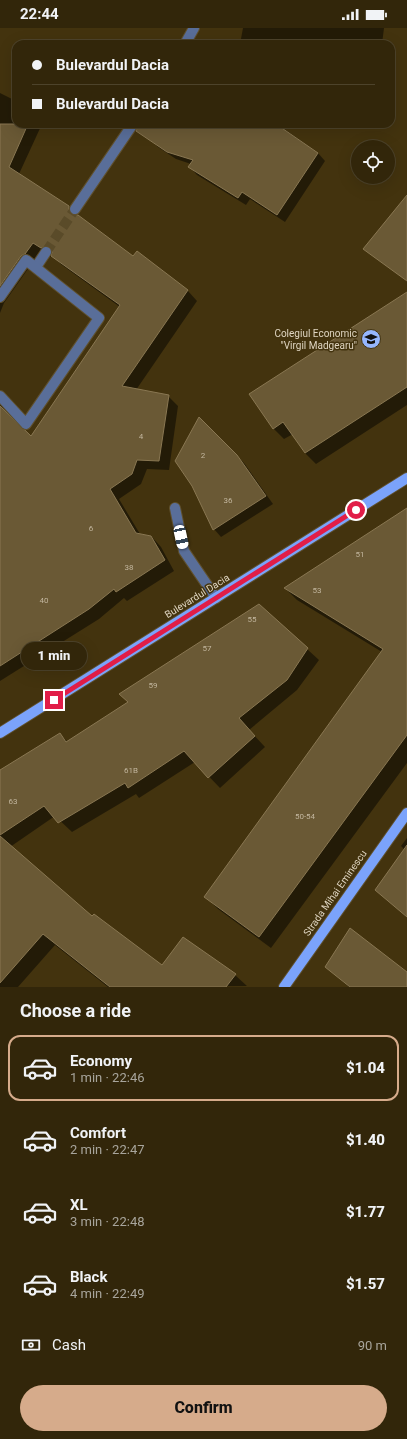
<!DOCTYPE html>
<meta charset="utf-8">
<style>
:root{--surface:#32260a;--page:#3d3218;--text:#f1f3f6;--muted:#a8a59c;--line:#4d432b;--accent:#d6ab8b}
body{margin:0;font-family:Roboto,sans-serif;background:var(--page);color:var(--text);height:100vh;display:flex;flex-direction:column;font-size:15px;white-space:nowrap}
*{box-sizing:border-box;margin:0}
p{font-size:13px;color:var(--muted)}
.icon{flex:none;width:22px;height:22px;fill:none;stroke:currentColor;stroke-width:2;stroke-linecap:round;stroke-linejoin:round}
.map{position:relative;height:959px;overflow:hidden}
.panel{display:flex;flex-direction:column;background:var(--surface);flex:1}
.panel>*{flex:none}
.guide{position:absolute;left:12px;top:12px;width:383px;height:88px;border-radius:12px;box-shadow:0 4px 16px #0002,0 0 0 1px var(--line);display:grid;align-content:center;height:88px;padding:0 20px;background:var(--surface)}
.tools{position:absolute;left:351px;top:112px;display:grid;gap:8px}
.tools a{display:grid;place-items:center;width:44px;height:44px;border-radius:50%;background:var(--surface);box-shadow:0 4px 16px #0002,0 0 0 1px var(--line);font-size:20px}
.end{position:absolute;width:18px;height:18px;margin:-9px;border:5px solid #e11d48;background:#fff;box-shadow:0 0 0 2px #fff}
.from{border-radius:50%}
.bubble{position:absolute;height:28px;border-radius:14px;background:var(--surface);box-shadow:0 4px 16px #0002,0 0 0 1px var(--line);font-size:13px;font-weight:800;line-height:28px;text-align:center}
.car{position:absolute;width:12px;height:24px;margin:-12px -6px;border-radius:5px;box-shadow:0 0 3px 1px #0007;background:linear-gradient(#fff 24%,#345 0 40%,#fff 0 76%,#345 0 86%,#fff 0)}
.guide b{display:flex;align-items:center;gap:14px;height:38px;font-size:15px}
.guide b+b{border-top:1px solid var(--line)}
.guide i{width:10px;height:10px;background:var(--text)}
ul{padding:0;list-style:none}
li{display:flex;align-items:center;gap:12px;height:66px;margin:0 8px 6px;padding:0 12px;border:2px solid transparent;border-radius:12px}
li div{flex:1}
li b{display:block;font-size:15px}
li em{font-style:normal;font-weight:800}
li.on{border-color:var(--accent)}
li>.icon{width:36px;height:36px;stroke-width:1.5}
h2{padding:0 20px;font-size:18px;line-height:48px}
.pay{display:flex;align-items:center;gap:10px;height:44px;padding:0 20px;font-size:15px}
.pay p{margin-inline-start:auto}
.primary-button{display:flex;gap:8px;margin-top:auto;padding:8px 20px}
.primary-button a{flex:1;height:46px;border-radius:24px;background:var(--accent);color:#111;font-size:16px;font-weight:800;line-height:46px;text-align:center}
.status{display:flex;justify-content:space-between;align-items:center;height:28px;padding:0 20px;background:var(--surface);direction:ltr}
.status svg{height:11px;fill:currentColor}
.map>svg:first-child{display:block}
</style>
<div class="status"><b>22:44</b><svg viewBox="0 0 49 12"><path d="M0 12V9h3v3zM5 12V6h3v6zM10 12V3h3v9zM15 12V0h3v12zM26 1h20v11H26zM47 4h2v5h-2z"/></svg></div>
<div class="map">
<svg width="407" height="959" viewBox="0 0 407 959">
<rect width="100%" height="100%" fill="#43330e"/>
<g fill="#0007">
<polygon points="243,0 384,0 382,16 240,16"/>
<polygon points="0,65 16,73 16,96 42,96 19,146 69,178 79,188 133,229 137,224 188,263 197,273 136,362 168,368 178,378 169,442 147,441 141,456 119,471 140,506 151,508 161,519 174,543 127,573 124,570 99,591 0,653 0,375 5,383 31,410 120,279 62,237 53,228 51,229 43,224 30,238 4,275 0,285"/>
<polygon points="147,96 277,96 318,125 325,133 285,194 250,171 246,177 197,147 190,139 191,136 176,131 158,119 150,111"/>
<polygon points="407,268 407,377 316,436 305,425 293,406 284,411 273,400"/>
<polygon points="200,391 244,435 273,476 221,509 214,501"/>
<polygon points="407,482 407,735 271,920 218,881 206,869 382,624 297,572 285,560"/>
<polygon points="259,577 319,632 297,662 249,702 265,719 220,760 195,734 139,770 136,766 72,804 55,788 10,819 0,831 0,743 59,706 68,714 129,674"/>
<polygon points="407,810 407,889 376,862 405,822 401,818"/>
<polygon points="0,847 92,889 162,938 235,947 247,958 108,959 55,917 18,959 0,959"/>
<polygon points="326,939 407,945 407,959 349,959"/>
</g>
<g fill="#6a5935" stroke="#897752">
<polygon points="0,96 28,96 9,139 69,178 69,181 71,186 78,187 133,228 137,223 188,262 122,358 169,367 159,433 137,432 132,446 110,461 136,505 151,508 165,532 116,564 114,561 89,581 0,638 0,378 31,408 120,277 51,228 52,224 50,219 46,218 41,220 33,215 25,226 21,228 0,258"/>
<polygon points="139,96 276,96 318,125 277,187 242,164 238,170 188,139 193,132 167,124 136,103"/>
<polygon points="407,167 407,253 363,221"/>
<polygon points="407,264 407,359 305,425 283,394 273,401 249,366"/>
<polygon points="199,389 237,427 266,468 213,502 192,458 175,433"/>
<polygon points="407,480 407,707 259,909 204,869 383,621 284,560"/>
<polygon points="259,576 308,620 287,652 239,690 255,708 208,750 184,723 128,760 125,755 58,795 44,778 0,807 0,742 60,705 66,714 128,674 119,666"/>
<polygon points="0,808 92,888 94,886 162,937 183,909 236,946 226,959 110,959 43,906 0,955"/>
<polygon points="407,817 407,889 375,862"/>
<polygon points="350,900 407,944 407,959 350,959 325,939"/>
</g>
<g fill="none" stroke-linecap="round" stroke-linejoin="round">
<polyline stroke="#5a4b29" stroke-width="10" stroke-dasharray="10 5" stroke-linecap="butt" points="46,224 75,181"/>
<g stroke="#5f502e" stroke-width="12">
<g id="minor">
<polyline points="185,16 194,0"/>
<polyline points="75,181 133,96"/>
<polyline points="36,239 46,224"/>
<polyline points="0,269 26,232 99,290 26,396 0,368"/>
<polyline points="175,480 184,523 216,570"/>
</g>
</g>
<g stroke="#5f502e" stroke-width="12">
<g id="major">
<polyline points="0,705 407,450"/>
<polyline points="284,959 407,785"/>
</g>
</g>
<use href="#minor" stroke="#596e99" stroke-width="10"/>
<use href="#major" stroke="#7ba3fb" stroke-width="10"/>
</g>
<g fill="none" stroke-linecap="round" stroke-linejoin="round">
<polyline stroke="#e11d48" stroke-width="5" points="54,672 356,482"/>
</g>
<defs>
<g id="school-disc" transform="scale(1)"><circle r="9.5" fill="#95b6fd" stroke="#43330e"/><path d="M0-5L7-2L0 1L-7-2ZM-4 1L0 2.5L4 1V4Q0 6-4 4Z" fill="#111"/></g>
</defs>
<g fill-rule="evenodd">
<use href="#school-disc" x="371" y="311"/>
</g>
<g text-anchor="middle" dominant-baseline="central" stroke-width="3" stroke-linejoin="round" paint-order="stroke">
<g font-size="8" fill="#c2b69e">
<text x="141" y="408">4</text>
<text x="203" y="427">2</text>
<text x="228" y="472">36</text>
<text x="91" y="500">6</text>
<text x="360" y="526">51</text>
<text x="129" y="539">38</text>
<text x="317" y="562">53</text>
<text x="44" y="572">40</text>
<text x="252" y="591">55</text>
<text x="207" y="620">57</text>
<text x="153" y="657">59</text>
<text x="131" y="742">61B</text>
<text x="13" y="773">63</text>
<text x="305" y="788">50-54</text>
</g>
<g font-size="10" fill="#dfd5c1" stroke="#43330e" text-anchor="end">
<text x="357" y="305">Colegiul Economic<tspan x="357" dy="12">"Virgil Madgearu"</tspan></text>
</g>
<g font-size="10" fill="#dfd5c1" stroke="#43330e">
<text transform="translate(197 568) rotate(-32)">Bulevardul Dacia</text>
<text transform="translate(335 865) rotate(-55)">Strada Mihai Eminescu</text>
</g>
</g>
</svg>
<div class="tools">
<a><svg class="icon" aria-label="locate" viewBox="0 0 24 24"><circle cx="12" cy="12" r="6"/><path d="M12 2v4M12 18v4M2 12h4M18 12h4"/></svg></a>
</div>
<i class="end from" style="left:356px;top:482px"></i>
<i class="end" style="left:54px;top:672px"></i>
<div class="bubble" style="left:21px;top:614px;width:66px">1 min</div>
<i class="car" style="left:181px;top:509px;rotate:168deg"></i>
<div class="guide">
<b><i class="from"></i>Bulevardul Dacia</b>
<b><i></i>Bulevardul Dacia</b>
</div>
</div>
<section class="panel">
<h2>Choose a ride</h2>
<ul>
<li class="on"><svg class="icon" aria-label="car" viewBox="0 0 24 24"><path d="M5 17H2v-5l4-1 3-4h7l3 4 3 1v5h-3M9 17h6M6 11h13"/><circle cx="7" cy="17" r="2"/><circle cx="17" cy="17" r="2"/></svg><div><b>Economy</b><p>1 min · 22:46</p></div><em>$1.04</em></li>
<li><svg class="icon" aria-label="car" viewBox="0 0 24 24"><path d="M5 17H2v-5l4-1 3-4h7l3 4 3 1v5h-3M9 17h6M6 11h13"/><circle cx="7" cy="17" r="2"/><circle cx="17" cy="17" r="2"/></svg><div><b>Comfort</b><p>2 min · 22:47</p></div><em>$1.40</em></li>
<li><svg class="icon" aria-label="car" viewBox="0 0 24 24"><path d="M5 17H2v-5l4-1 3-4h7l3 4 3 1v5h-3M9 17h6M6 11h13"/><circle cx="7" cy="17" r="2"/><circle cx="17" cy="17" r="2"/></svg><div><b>XL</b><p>3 min · 22:48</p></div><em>$1.77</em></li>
<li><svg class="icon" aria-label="car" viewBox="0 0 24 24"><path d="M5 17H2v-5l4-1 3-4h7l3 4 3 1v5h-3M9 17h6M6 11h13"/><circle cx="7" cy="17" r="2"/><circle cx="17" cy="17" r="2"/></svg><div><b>Black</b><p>4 min · 22:49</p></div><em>$1.57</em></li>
</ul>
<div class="pay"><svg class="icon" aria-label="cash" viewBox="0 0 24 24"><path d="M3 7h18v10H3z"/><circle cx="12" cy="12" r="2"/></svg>Cash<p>90 m</p></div>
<div class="primary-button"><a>Confirm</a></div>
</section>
